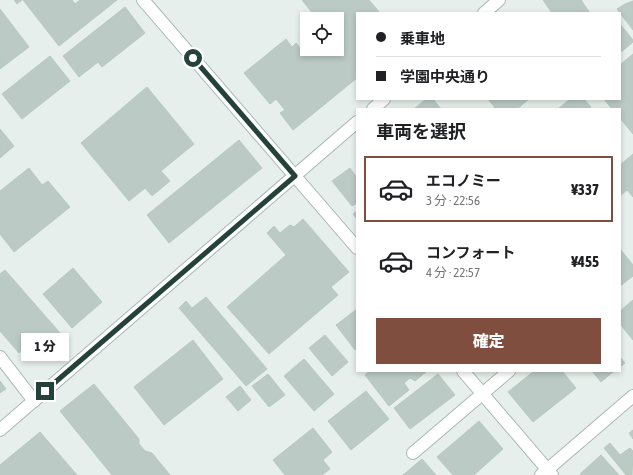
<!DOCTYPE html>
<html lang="ja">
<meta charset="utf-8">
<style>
:root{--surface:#fff;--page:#f2f2f2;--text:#202124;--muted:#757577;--line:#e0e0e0;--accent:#7f4e3f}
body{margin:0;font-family:"Asap Condensed","Noto Sans JP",sans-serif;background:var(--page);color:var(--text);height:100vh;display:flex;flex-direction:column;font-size:15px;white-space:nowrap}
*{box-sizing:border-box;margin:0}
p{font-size:13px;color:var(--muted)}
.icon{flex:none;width:22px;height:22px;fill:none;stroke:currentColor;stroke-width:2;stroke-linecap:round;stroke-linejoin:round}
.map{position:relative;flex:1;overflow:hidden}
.details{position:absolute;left:356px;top:108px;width:265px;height:264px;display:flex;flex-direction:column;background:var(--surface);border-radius:0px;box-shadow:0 2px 6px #0003}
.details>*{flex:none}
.banner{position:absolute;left:356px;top:12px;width:265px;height:88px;border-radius:0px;box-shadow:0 2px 6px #0003;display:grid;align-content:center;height:88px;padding:0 20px;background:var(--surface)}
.buttons{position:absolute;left:300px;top:12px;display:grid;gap:8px}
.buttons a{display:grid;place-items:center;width:44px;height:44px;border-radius:0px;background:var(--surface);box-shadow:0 2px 6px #0003;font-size:20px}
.end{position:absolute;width:18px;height:18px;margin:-9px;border:5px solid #24423a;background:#fff;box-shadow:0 0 0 2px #fff}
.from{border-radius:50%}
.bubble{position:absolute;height:28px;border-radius:0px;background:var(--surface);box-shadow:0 2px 6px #0003;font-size:13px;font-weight:800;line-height:28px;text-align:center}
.banner b{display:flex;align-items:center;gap:14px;height:38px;font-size:15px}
.banner b+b{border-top:1px solid var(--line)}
.banner i{width:10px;height:10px;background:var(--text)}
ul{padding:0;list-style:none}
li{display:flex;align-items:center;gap:12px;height:66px;margin:0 8px 6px;padding:0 12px;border:2px solid transparent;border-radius:0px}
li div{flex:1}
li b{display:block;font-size:15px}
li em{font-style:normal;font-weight:800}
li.current{border-color:var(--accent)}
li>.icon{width:36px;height:36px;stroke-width:1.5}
h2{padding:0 20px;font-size:18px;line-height:48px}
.primary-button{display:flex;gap:8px;margin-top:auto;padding:8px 20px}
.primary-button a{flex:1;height:46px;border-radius:0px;background:var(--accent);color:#fff;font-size:16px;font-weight:800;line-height:46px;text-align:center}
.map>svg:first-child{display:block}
</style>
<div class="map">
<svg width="633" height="475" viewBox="0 0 633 475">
<rect width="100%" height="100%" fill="#e6efeb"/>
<g fill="#bbcac4" stroke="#b8c9c2">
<polygon points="14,0 22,0 17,4"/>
<polygon points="23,0 72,0 75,4 80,0 117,0 59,46"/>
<polygon points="302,0 369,0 380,13 357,13 357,78 293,130 280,113 285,110 276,99 270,104 244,73 286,39 292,47 296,43 308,57 318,49 337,49 337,19 317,19"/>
<polygon points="543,0 581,0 590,13 552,13"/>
<polygon points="633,1 633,30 617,9 625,4"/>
<polygon points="125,7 145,33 102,67 98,62 79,77 63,56"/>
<polygon points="0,9 29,47 0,69"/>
<polygon points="620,24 633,40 633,42 620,53"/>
<polygon points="633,54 633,134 620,118 620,109 612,109 604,99 620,99 620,65"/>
<polygon points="50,56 70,81 22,119 2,94"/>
<polygon points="147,87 194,144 161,171 170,181 152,196 145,188 129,201 81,143"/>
<polygon points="426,99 433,99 441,109 414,109"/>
<polygon points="488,99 529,99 517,109 496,109"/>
<polygon points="570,99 584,99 591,107 588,109 558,109"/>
<polygon points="0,129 14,146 0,158"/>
<polygon points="239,140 262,168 169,243 147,215"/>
<polygon points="633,154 633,197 627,190 620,196 620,165"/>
<polygon points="29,168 42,185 48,181 70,207 14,252 0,234 0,191"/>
<polygon points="350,168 357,178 357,203 352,206 332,181"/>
<polygon points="357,211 357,219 353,214"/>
<polygon points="303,219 349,272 331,287 338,295 269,354 227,307 286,255 267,233 274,226 280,233 290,225 294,227"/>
<polygon points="620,249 633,265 633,276 620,286"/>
<polygon points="73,268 102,302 72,328 43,294"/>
<polygon points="5,270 60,333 42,349 34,340 19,353 0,331 0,274"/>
<polygon points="206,297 267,369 246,386 179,308 186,301 192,308"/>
<polygon points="633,300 633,340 620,324 620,311"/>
<polygon points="357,309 357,348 355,350 336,325"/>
<polygon points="325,335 348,362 332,376 309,348"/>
<polygon points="193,340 223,379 164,425 134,387"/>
<polygon points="620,357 625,363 620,367"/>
<polygon points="304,359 334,394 314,411 284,376"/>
<polygon points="370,371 427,371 415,381 410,378 404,383 409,390 389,406 365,375"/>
<polygon points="534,371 562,371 576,388 533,422 508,392"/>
<polygon points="592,371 614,371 601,382"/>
<polygon points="268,374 285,395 269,407 252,386"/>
<polygon points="438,374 455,395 410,429 394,408"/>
<polygon points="0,381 6,389 0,393"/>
<polygon points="94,384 139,439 139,444 145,451 152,453 170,475 112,475 60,411"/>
<polygon points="240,386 251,400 238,411 226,397"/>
<polygon points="366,391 389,419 351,450 328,421"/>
<polygon points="479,421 503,449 474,475 453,475 437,457"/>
<polygon points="313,428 332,452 323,460 330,469 322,475 285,475 273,460"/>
<polygon points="633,430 633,439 629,433"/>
<polygon points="40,432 77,475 0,475 0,465"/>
<polygon points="610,443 620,455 630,448 633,451 632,475 626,475 604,448"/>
<polygon points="601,455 619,475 581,475 580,474"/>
<polygon points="422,459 436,475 403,475"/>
</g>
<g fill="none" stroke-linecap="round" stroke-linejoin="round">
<g stroke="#a8b8b2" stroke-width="14">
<g id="service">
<polyline points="0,357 34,401"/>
<polyline points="413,453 509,371"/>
</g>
</g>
<g stroke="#a8b8b2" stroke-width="14">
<g id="minor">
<polyline points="143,0 357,248"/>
<polyline points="463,371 552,475"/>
<polyline points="541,475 633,396"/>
</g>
</g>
<g stroke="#a8b8b2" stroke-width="14">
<g id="tertiary">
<polyline points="484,13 499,0"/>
<polyline points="373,109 384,99"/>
<polyline points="0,430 357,122"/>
</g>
</g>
<use href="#service" stroke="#fff" stroke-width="12"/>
<use href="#minor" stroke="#fff" stroke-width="12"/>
<use href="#tertiary" stroke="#fff" stroke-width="12"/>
</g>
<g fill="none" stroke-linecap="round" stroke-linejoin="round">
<polyline stroke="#24423a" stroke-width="5" points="45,391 295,176 193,58"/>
</g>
</svg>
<div class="buttons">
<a><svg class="icon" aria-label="locate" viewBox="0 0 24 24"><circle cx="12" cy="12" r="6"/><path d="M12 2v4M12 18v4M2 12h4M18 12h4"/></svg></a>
</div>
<i class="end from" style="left:193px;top:58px"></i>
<i class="end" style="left:45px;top:391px"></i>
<div class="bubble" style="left:21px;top:333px;width:48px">1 分</div>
<div class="banner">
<b><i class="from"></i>乗車地</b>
<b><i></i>学園中央通り</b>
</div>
<section class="details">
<h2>車両を選択</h2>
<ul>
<li class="current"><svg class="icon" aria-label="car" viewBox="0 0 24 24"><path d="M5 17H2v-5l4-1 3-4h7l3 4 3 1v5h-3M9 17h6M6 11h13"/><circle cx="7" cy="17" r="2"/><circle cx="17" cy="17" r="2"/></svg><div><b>エコノミー</b><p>3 分 · 22:56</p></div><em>¥337</em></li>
<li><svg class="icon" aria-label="car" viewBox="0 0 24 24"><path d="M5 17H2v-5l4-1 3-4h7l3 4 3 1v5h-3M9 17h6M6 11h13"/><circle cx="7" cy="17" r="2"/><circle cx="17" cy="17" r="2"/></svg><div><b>コンフォート</b><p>4 分 · 22:57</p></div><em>¥455</em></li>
</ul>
<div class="primary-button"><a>確定</a></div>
</section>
</div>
